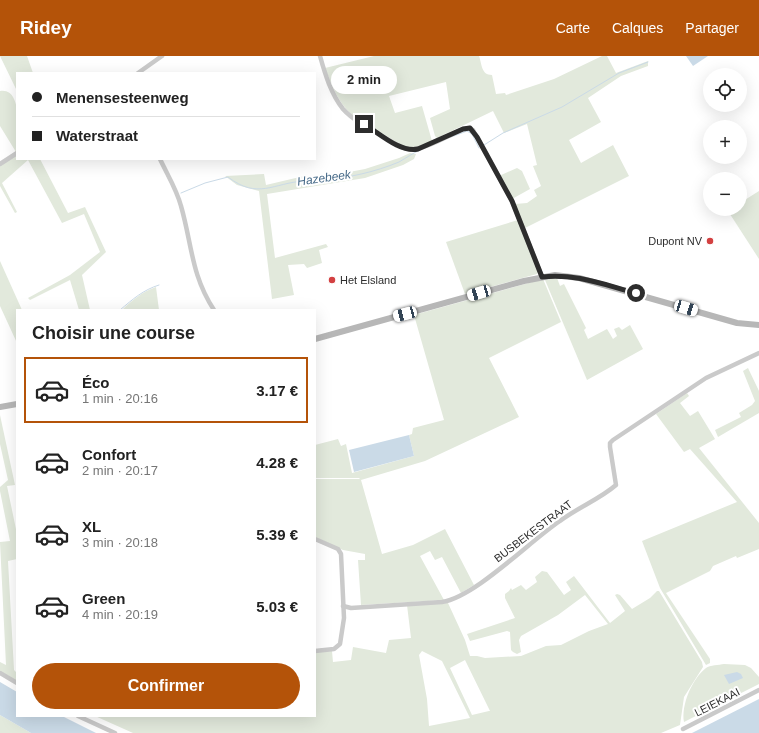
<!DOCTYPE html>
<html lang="fr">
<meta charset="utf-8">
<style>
:root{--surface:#fff;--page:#f6f6f6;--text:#222;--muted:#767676;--line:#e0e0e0;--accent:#b45309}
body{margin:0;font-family:Helvetica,sans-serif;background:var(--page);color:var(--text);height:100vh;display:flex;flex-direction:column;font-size:15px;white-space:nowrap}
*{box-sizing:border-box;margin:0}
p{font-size:13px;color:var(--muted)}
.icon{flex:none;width:22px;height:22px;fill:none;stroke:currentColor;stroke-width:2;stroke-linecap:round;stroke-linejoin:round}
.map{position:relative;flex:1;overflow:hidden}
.side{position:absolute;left:16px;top:253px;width:300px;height:408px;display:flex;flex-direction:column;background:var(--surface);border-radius:0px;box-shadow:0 4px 16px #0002}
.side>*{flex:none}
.banner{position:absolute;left:16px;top:16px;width:300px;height:88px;border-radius:0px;box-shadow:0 4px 16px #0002;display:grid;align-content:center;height:88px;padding:0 16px;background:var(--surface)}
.fabs{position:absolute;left:703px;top:12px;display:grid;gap:8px}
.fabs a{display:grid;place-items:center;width:44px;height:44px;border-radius:50%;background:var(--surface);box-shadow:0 4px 16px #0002;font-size:20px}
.end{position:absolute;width:18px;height:18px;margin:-9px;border:5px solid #2d2d2d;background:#fff;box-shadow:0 0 0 2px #fff}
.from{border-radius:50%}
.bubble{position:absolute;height:28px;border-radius:14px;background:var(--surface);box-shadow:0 4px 16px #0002;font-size:13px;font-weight:800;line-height:28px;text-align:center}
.car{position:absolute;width:12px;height:24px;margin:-12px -6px;border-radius:5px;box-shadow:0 0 3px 1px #0007;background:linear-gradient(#fff 24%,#345 0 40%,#fff 0 76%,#345 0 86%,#fff 0)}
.banner b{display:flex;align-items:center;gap:14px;height:38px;font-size:15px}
.banner b+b{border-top:1px solid var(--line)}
.banner i{width:10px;height:10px;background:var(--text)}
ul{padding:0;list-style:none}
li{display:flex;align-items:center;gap:12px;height:66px;margin:0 8px 6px;padding:0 8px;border:2px solid transparent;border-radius:0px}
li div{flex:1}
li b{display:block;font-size:15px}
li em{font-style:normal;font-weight:800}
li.active{border-color:var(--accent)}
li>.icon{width:36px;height:36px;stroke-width:1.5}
h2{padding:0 16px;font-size:18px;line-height:48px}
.cta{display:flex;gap:8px;margin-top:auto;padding:8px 16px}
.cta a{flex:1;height:46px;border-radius:24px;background:var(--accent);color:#fff;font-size:16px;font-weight:800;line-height:46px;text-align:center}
header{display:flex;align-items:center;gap:24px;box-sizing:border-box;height:56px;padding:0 20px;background:var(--accent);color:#fff}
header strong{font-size:19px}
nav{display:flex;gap:22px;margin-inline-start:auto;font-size:14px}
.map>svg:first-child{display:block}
</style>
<header>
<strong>Ridey</strong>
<nav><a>Carte</a><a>Calques</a><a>Partager</a></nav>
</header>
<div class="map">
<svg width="759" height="677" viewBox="0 0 759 677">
<rect width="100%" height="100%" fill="#fff"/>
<g fill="#e2e9dc" fill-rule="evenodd">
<polygon points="0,0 27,0 33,17 17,17 17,35"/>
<path d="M374 0H479C482 8 481 19 492 19L496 38 505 37 506 39 554 23 602 0H607L616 17 648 5V10L621 20 588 42 601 66 569 84 581 107 613 89 629 120 525 172 515 148 527 147 537 140 534 134 541 130 533 110 537 109 527 68 504 77 493 55 437 82 435 80 430 62 450 53 446 26 389 40 395 57 422 50 432 85 414 93 403 90 352 59C338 46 332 30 325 12Z"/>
<path d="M0 35C24 31 17 80 17 95L16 96 0 70Z"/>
<polygon points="410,97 416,98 414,103 403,109 365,122 267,138 275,202 326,188 328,191 319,194 322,207 307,212 304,208 288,209 294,239 272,243 259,135 237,129 225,120 264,118 266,129 304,120 328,120 365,113 399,102"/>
<polygon points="17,99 17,103 40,103 68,157 85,151 106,196 82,219 90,254 79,254 70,224 30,244 28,242 70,219 100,196 84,158 62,167 28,104 2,127 17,156 15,157 0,130 0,110"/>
<polygon points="517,112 522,115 530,133 512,143 499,120"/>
<polygon points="759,135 759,203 728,155 740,153 740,147"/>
<polygon points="518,164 538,216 537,218 465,238 446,186"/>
<polygon points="0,205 22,254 17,254 17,287 0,250"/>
<polygon points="557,222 560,230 564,228 586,272 584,274 588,283 607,273 613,283 617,280 614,273 619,271 622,274 630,269 643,293 587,324 545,224"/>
<polygon points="543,223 561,266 489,302 519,361 425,405 361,424 382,498 413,489 445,473 474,529 461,537 442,501 435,504 430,495 420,500 444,544 361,549 358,504 365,504 365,498 343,494 315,481 315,423 360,423 359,422 315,422 315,389 338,383 341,390 346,388 352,417 414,400 409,379 412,378 413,372 444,364 414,259"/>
<path d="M156 231 159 254H122C132 244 142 236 156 231Z"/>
<polygon points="748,312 759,335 759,357 718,381 715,374 741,361 739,357 752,349 755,345 743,315"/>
<polygon points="687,337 689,340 680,347 690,360 698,355 715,383 699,392 759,467 759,493 737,502 736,500 713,510 710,515 666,537 710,603 710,607 706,609 660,532 642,485 737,446 690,393 684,396 656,358"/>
<polygon points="0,359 15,429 7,430 17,478 17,503 8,505 14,614 17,617 17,625 0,615 0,606 6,609 0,486 10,485 0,435 0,431 8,424 0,388"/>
<path d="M542 515 547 516 564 539 571 534 566 526 574 520 610 567 625 555 615 539 617 538 620 539 632 553 650 542 657 535H659L702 606 703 611 684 641 680 669 661 677H133L95 660H315V596L332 595 333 606 351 604 353 591 386 597 389 584 411 582 407 549 448 547 465 584 470 600H477L485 602 521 600 546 590 561 589 589 575 608 568 585 539 558 559 521 580 519 584 521 596 517 598 513 596 511 594 510 576 507 575 470 585 467 578 515 562 505 542V538L509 535 511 532 512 534 521 529 526 534 537 526 535 521ZM422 595 442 605 470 662 429 670 427 643 419 599ZM465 604 490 655H489L472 659 450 612Z"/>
<path d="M724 608 745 609 751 612 759 621V628L684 666C681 649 692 623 706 612 710 609 719 609 724 608Z"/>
<polygon points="0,659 31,677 0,677"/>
</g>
<g fill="#cadae7">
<polygon points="686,0 708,0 693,10"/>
<polygon points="409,379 414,400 354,416 349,394"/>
<polygon points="737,616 741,618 743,622 729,628 724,619"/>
<polygon points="0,626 17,636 17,660 62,660 96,677 31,677 0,659"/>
<polygon points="759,643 759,677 692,677"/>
</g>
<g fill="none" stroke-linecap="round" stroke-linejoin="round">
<g stroke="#cadae7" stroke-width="1">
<polyline points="451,81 467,75 472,78 479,92"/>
<polyline points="484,89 503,77 562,51 619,17 648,6"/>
<path d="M181 137 205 127 228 121C258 144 273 127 304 125 310 124 316 125 322 124 348 122 375 116 399 106 406 102 413 97 420 94"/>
<path d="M120 254C133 243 143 234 159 229"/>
</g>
<g stroke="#cacaca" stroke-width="4.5">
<path d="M320 0C325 18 331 38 343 53 355 67 386 82 403 92 419 98 447 80 463 73L470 72 473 74 512 145 542 221"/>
<polyline points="138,17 162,0"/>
<path d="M160 103C167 118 177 134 181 150 192 188 191 219 214 254"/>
<polyline points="0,108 17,97"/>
<polyline points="315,483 338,493 341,498 344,562 340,588 334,593 315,595"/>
<path d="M343 550 351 552 442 546C475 541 530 485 560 465 577 452 600 443 616 429L610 391V387L613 384 706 322 759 297"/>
<polyline points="0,617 17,627"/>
<polyline points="78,660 115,677"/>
<polyline points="683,673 759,634"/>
</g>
<g stroke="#b7b7b7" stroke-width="6">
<polyline points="315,283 524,225 555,219 579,222 737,267 759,269"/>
<polyline points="0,351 17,348"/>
</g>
</g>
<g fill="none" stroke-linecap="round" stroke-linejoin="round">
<path stroke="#2d2d2d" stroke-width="5" d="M364 68C379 77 400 97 418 93L463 73 470 72 477 81 512 145 542 221C575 217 605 229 636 237"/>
</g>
<g fill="#d34041" stroke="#fff" stroke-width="1.5">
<circle cx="710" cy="185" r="4"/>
<circle cx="332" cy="224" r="4"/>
</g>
<g text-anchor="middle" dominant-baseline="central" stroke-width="4" stroke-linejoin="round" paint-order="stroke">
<g font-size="11" fill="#2d2d2d" stroke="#fff" text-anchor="end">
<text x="702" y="185">Dupont NV</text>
<text x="340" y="224" text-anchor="start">Het Elsland</text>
</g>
<g font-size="11" fill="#2d2d2d" stroke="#fff">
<text transform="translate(533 475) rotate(-37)">BUSBEKESTRAAT</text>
<text transform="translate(717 646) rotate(-27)">LEIEKAAI</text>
</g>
<g font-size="12" font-style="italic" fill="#446887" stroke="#fff">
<text transform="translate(324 122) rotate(-8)">Hazebeek</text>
</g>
</g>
</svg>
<div class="fabs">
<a><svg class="icon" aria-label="locate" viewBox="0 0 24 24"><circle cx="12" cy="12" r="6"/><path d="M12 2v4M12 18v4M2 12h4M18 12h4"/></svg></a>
<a>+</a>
<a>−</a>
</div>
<i class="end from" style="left:636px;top:237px"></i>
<i class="end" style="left:364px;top:68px"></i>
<div class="bubble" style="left:331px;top:10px;width:66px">2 min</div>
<i class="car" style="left:479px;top:237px;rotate:254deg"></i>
<i class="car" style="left:686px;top:252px;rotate:107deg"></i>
<i class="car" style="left:405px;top:258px;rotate:255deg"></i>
<div class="banner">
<b><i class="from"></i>Menensesteenweg</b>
<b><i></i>Waterstraat</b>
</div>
<section class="side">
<h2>Choisir une course</h2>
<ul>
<li class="active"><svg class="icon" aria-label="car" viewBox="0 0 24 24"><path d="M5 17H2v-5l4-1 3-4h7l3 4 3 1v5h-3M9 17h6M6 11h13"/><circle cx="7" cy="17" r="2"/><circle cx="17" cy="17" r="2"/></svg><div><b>Éco</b><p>1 min · 20:16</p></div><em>3.17 €</em></li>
<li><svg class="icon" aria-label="car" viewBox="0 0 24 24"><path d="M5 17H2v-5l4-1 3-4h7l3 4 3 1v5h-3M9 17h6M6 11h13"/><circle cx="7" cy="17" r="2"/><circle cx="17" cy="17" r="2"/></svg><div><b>Confort</b><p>2 min · 20:17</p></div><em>4.28 €</em></li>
<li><svg class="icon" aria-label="car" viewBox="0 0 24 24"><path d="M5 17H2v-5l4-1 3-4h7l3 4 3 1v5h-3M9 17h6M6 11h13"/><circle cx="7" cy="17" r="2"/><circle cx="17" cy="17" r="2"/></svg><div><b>XL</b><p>3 min · 20:18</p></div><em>5.39 €</em></li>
<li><svg class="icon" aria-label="car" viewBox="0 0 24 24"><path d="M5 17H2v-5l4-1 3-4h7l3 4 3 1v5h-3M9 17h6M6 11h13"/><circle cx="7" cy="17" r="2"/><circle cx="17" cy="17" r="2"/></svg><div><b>Green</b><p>4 min · 20:19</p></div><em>5.03 €</em></li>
</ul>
<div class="cta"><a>Confirmer</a></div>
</section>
</div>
